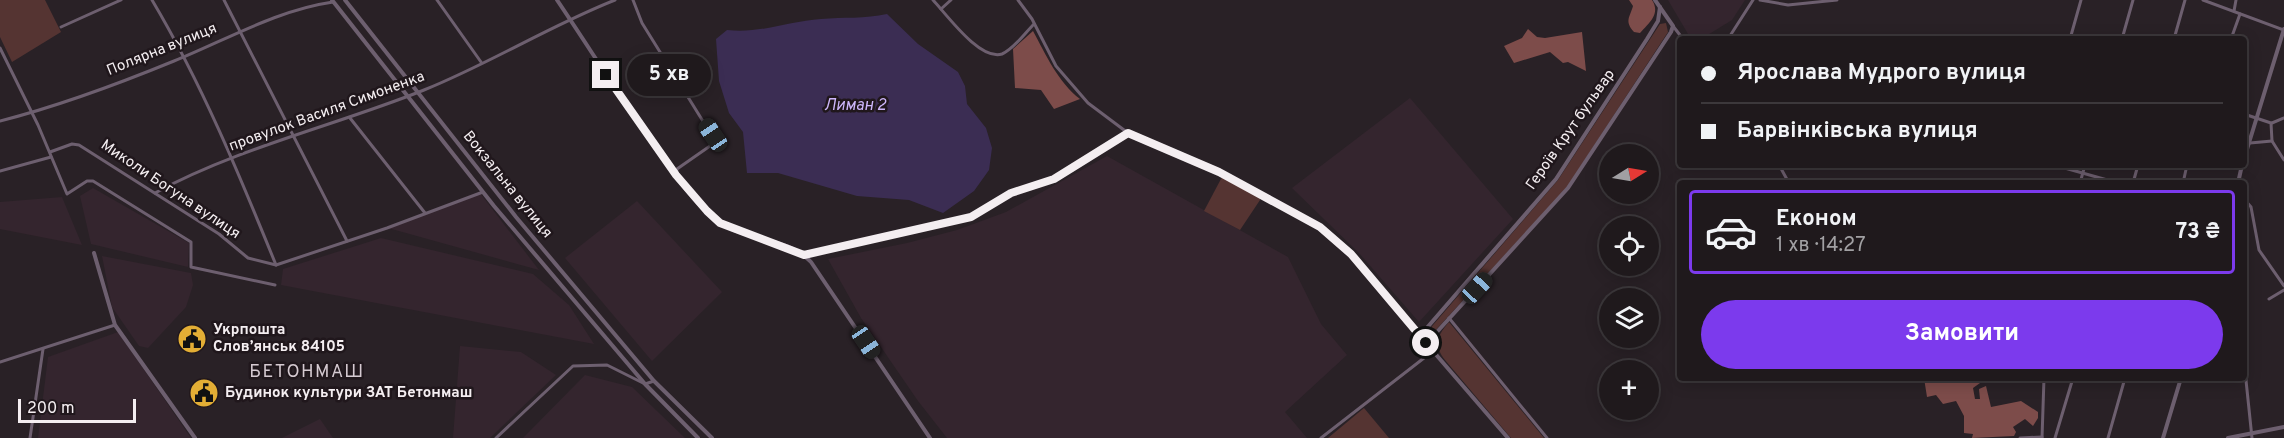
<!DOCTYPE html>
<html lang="uk">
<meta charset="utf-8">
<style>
:root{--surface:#1f191c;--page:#272225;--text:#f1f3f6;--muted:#a1a0a3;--line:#3c383b;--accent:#7c3aed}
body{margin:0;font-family:Overpass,sans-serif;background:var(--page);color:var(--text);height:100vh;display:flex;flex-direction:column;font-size:22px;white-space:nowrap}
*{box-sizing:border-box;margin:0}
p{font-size:20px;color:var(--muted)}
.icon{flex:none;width:33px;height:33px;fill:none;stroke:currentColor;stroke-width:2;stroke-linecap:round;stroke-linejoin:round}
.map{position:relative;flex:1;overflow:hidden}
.panel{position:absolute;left:1677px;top:180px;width:570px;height:201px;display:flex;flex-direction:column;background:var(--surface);border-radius:6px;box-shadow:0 3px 15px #0003,0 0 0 2px var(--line)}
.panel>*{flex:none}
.top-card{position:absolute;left:1677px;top:36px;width:570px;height:132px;border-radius:6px;box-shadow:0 3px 15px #0003,0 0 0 2px var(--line);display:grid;align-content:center;height:132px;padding:0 24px;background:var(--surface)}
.needle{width:39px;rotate:79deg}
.tools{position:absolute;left:1599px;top:144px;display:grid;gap:12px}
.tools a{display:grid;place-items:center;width:60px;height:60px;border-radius:50%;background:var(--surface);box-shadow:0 3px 15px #0003,0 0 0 2px var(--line);font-size:30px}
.scale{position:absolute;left:18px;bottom:15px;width:118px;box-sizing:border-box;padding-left:6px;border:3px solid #f4eef1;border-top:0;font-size:16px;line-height:21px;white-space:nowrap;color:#f4eef1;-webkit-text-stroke:4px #20171c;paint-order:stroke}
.end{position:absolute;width:27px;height:27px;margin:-14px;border:8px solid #f4eef1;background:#111;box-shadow:0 0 0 3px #111}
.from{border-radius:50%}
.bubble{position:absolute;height:42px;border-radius:21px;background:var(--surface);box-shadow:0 3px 15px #0003,0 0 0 2px var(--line);font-size:20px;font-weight:700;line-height:42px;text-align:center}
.car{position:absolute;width:18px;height:36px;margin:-18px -9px;border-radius:8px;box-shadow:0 0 4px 2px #0007;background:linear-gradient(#222 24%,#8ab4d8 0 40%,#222 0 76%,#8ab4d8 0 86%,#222 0)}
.top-card b{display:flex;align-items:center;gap:21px;height:57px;font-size:22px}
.top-card b+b{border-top:2px solid var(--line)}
.top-card i{width:15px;height:15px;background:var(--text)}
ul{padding:10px 0 0;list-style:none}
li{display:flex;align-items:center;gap:18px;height:84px;margin:0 12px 9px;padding:0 12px;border:3px solid transparent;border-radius:6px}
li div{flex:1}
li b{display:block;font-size:22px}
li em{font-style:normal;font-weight:700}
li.active{border-color:var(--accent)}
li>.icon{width:54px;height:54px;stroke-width:1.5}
.button{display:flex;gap:12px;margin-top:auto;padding:12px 24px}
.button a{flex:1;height:69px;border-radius:36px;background:var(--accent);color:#fff;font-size:24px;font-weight:700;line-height:69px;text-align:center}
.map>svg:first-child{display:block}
</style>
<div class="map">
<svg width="2284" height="438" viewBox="0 0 2284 438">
<rect width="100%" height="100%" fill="#292126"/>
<g fill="#34252e">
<polygon points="1668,0 1745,0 1732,20 1701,39 1691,39"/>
<polygon points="1410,98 1513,219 1419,322 1359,253 1292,188"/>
<polygon points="1107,156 1288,257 1321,324 1347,355 1285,412 1307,438 947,438 918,401 861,318 828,259 907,243 957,230 1006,212"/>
<polygon points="93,188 189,243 188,267 91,244 80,196"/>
<polygon points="480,193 539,270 388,228"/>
<polygon points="62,197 82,245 0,229 0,202"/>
<polygon points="637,201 722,292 652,361 565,258"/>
<polygon points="381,238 533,274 569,305 594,344 281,285 283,269"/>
<polygon points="102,256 191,273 193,285 186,307 148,348 139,346 112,307"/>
<polygon points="118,332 191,438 38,438 48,357"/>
<polygon points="460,346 521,352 556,375 490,438 453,438"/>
<polygon points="585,375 632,387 685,438 523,438"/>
<polygon points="320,419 333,438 282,438"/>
</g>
<g fill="#553432">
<polygon points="0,0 45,0 61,32 12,62 0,37"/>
<polygon points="1666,23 1668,32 1567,187 1433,333 1427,332 1558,180 1660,24"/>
<polygon points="1222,177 1260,197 1260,200 1240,230 1204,211"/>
<path d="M1449 322 1544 438H1511L1445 360C1433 345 1437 336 1449 322Z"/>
<polygon points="1364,408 1389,438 1328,438"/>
</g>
<g fill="#7d4c4a">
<path d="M1629 0H1652C1661 14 1649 23 1640 33L1634 32C1624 21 1630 17 1633 6Z"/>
<polygon points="1528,29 1537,37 1545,38 1582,32 1586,71 1568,62 1563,63 1550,52 1514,63 1504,46 1522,38"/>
<path d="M1033 31C1046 55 1058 82 1080 99L1054 109 1041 90 1015 88 1013 49Z"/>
<polygon points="1924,378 1987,378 1973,388 1975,399 1980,399 1979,389 1986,386 1991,407 2021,401 2038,412 2038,418 2033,426 2025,419 2013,427 2016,432 2014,436 1972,438 1973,434 1964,433 1964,416 1956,401 1943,404 1936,395 1927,397"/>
</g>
<path fill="#3b2d53" d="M887 14 918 44 958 72 965 86 967 104 986 128 992 148 989 170 974 191 943 213 909 200 857 196 778 173H747L743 132 729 113 719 81 716 39 727 30C760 34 789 21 821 19 844 17 865 19 887 14Z"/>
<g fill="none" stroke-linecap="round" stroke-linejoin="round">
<g stroke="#6d5f6f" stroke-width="3">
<path d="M152 0C202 84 239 174 276 265"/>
<polyline points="224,0 347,241"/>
<polyline points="437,0 481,62"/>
<polyline points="633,0 642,23 714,139 710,146 677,169 676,175"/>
<path d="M933 0C947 15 980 61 1002 54 1014 49 1025 33 1034 24"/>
<polyline points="1018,0 1032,19 1056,66 1088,103 1128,133 1219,172 1320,227 1351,254 1425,342"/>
<polyline points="1760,0 1788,5 1837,0"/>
<polyline points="2203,0 2284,30"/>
<polyline points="941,9 951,0"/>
<polyline points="2234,11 2236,0"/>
<polyline points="1673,26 1683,39"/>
<polyline points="61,27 121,0"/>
<polyline points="1728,39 1753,0"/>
<polyline points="2070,39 2081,0"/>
<polyline points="2122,39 2133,0"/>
<polyline points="2174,39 2185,0"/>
<polyline points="2231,39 2240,14"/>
<polyline points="0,48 38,125 67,194 87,181 93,181 191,242 191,267 275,285"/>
<polyline points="2244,114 2271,123 2272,141 2284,160"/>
<polyline points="350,118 425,213"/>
<path d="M0 121C59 106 118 84 174 61 226 40 277 10 333 2"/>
<polyline points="2272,123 2284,118"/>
<polyline points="2250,143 2272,141"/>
<polyline points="50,152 72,144 79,145 219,234 248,258 276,265 387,228 483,192"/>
<polyline points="1779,165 1789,183"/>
<polyline points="2054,165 2118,183"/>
<polyline points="0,171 51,157"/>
<polyline points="2080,183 2085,165"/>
<polyline points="2133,183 2138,165"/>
<polyline points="2183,183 2187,165"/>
<path d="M155 193C237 148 337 125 424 90 489 64 549 26 615 0"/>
<polyline points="2244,199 2251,207 2259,250 2284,286"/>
<polyline points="804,255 971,217 1011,193 1054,179 1127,134"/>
<polyline points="2269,299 2284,290"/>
<polyline points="1449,318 1547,438"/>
<polyline points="2244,361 2252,438"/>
<polyline points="0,362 115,325"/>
<polyline points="30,438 43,349"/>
<polyline points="496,438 573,366 607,365 645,384 654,381"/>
<polyline points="1321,438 1433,351"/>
<polyline points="2020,438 2042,437"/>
<polyline points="2042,438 2044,378"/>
<polyline points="2055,438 2073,378"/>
<polyline points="2108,438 2125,378"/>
</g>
<g stroke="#6d5f6f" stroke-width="4">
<polyline points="332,0 494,206 645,384 698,438"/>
<polyline points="345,0 516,217 654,381 712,438"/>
<path d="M557 0C592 52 625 105 662 156 678 179 696 206 719 222 746 241 788 237 811 262L930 438"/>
<polyline points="2244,159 2284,29"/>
<polyline points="2238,183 2242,165"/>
<polyline points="94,253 115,325 195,438"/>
<polyline points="1433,350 1436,333 1568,188 1671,32 1673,26 1655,0"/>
<polyline points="1508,438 1426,343 1425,330 1556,179 1647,39 1658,21 1660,7"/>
<polyline points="2163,438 2181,378"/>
<polyline points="2228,438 2284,427"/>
</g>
</g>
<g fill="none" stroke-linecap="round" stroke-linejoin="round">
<polyline stroke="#f4eef1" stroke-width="8" points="606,75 676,175 707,211 720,223 804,255 971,217 1011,193 1054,179 1128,133 1219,172 1320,227 1351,254 1426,343"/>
</g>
<defs>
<g id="civic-disc" transform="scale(1.5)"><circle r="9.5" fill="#e3ae35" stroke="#20171c"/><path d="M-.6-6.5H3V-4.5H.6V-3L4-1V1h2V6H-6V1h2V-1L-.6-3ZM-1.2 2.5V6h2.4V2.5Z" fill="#111"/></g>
</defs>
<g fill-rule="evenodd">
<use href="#civic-disc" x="192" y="339"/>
<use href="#civic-disc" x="204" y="393"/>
</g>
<g text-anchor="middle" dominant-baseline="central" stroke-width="5" stroke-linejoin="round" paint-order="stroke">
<g font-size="15" fill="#f4eef1" stroke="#20171c">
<text transform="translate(162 50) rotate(-22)">Полярна вулиця</text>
<text transform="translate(327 112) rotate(-20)">провулок Василя Симоненка</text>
<text transform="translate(1571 130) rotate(-55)">Героїв Крут бульвар</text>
<text transform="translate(507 185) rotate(51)">Вокзальна вулиця</text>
<text transform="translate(170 190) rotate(34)">Миколи Богуна вулиця</text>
</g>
<g font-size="15" font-weight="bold" fill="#f4eef1" stroke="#20171c" text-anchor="start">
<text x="213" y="330">Укрпошта<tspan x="213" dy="17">Слов’янськ 84105</tspan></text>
<text x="225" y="393">Будинок культури ЗАТ Бетонмаш</text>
</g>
<g font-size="16" font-style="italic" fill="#cdb6fa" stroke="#20171c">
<text x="855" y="106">Лиман 2</text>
</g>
<g font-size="18" letter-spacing="1.5" fill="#d5cad1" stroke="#20171c">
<text x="307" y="372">БЕТОНМАШ</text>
</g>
</g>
</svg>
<div class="tools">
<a><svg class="needle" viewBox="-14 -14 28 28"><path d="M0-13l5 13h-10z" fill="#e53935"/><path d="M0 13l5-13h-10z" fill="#a1a0a3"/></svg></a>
<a><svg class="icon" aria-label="locate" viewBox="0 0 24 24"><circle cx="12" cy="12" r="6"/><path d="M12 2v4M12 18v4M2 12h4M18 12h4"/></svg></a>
<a><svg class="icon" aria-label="layers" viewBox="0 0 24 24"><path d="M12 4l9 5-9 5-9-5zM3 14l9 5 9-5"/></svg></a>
<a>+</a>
</div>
<div class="scale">200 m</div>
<i class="end from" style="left:1426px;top:343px"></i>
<i class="end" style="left:606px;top:75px"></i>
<div class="bubble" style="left:627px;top:54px;width:84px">5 хв</div>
<i class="car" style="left:713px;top:135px;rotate:326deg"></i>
<i class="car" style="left:1477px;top:288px;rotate:43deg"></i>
<i class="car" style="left:866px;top:342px;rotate:146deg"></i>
<div class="top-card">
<b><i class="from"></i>Ярослава Мудрого вулиця</b>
<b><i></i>Барвінківська вулиця</b>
</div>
<section class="panel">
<ul>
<li class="active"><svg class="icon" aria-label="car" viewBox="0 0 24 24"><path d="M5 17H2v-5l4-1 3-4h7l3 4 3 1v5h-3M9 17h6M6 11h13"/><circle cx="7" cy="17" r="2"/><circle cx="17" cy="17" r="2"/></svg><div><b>Економ</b><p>1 хв · 14:27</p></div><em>73 ₴</em></li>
</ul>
<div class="button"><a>Замовити</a></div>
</section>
</div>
